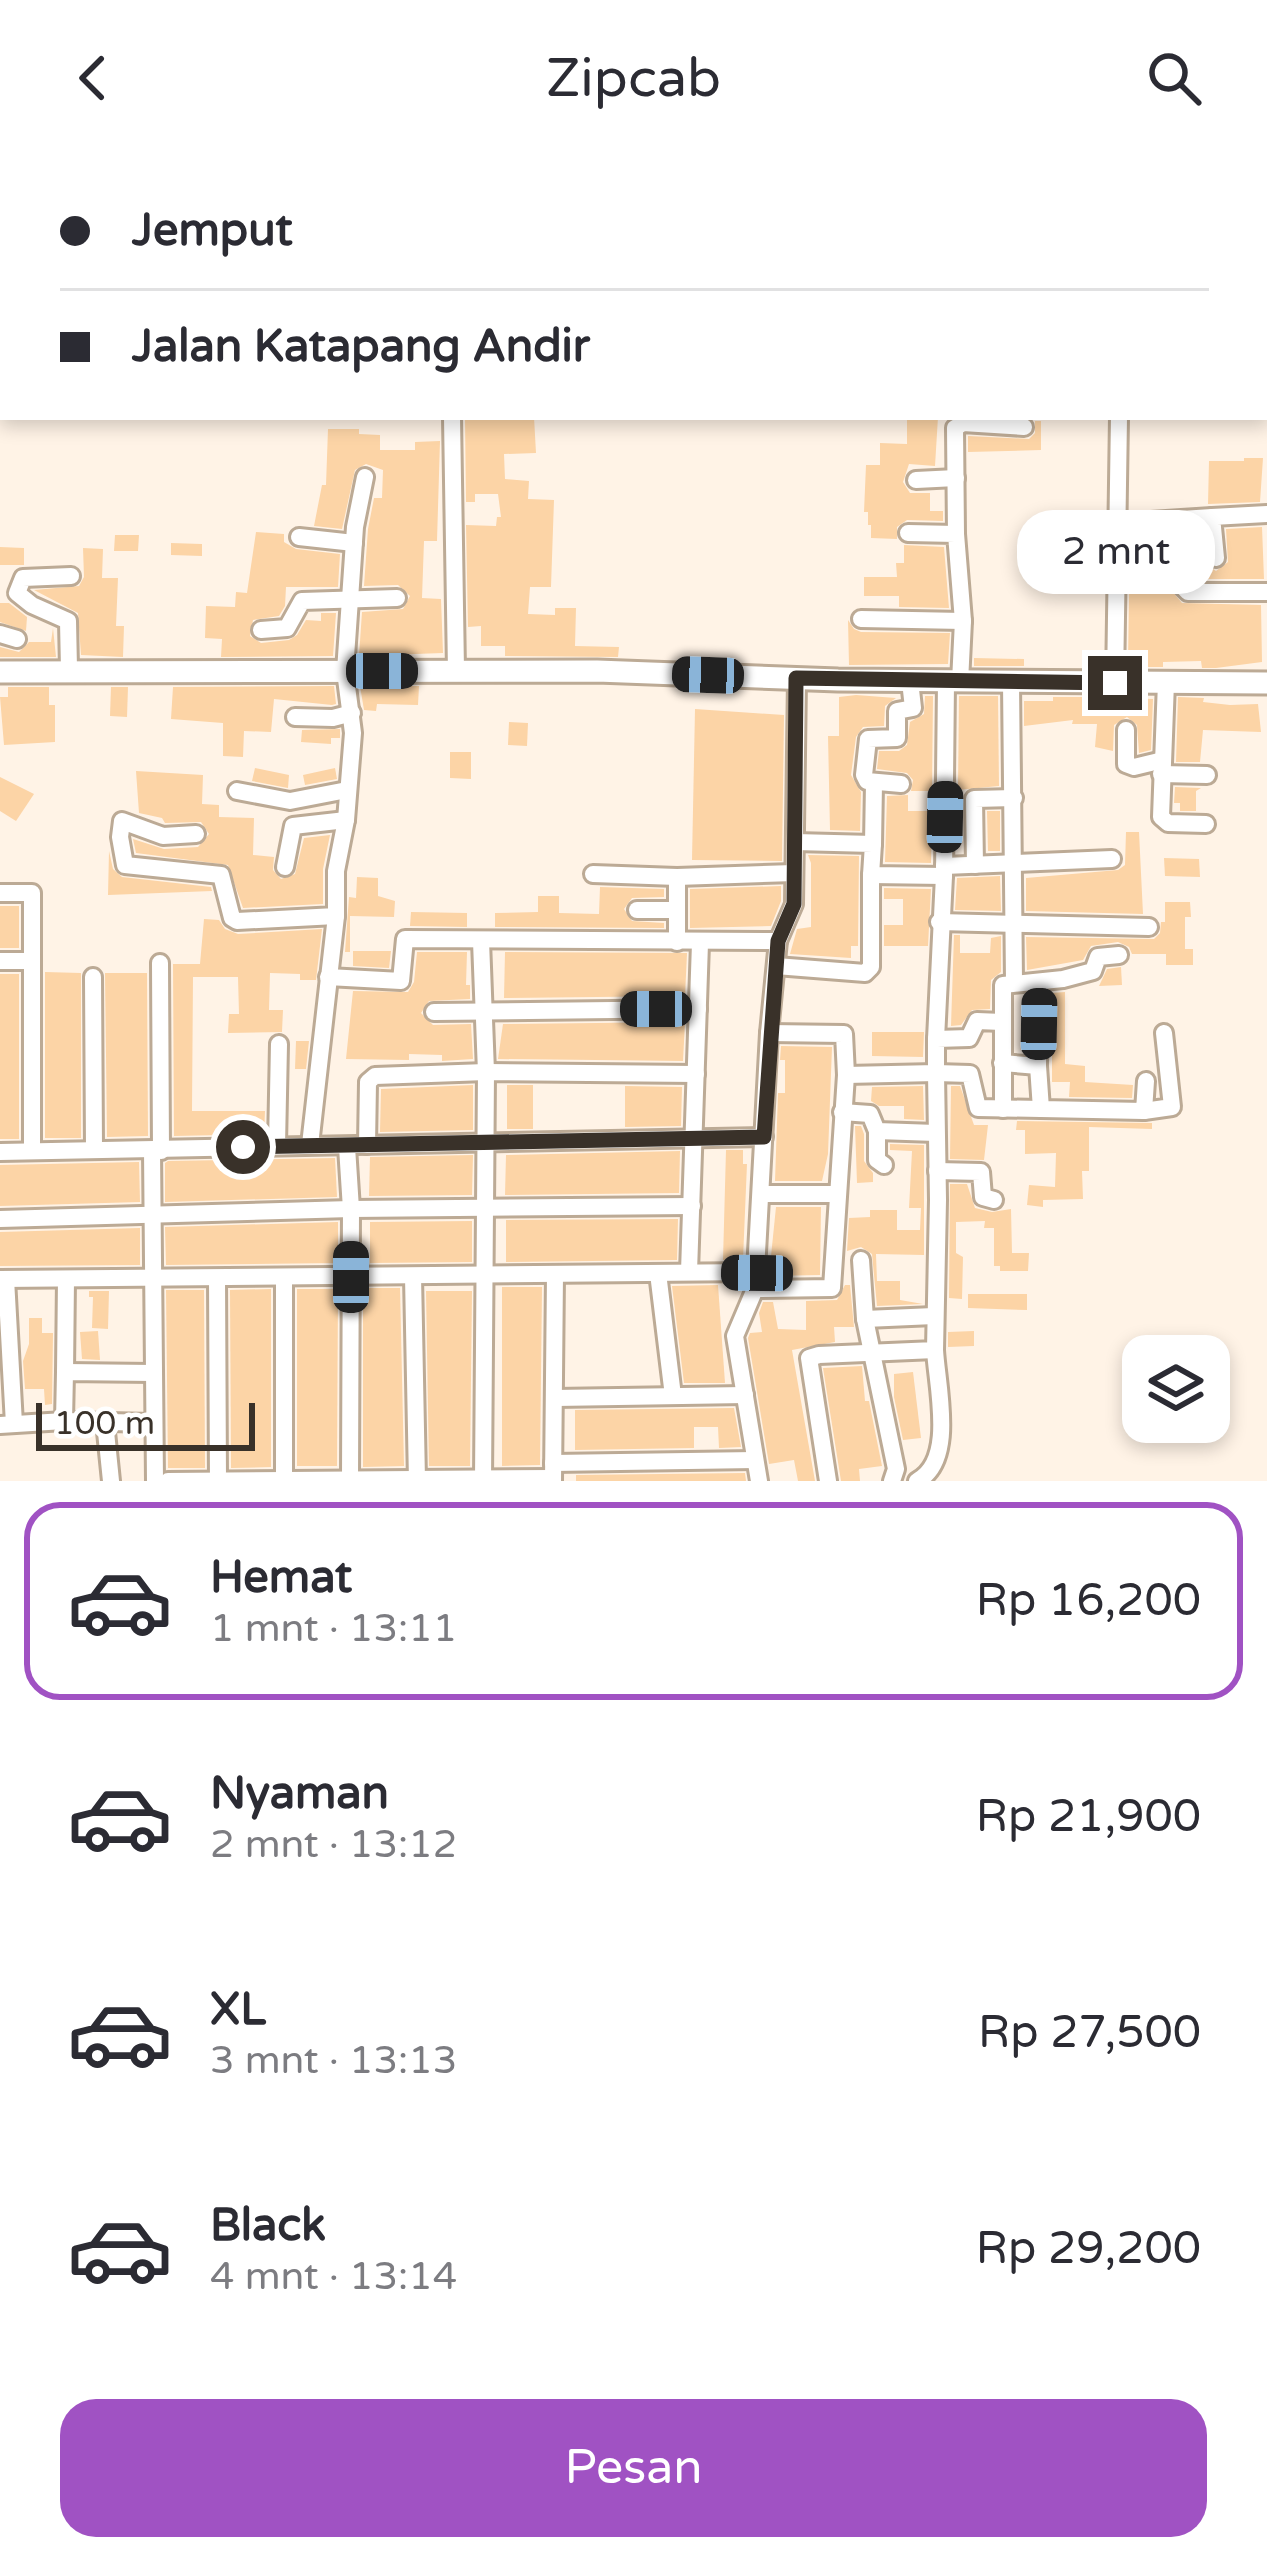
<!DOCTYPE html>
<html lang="id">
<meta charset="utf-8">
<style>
:root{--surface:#fff;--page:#f2f2f3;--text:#2b2b33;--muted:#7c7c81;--line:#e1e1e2;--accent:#a052c3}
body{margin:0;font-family:"Varela Round",sans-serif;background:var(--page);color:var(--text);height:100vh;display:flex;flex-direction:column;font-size:45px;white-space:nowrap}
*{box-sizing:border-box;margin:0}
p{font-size:39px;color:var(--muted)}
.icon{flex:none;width:66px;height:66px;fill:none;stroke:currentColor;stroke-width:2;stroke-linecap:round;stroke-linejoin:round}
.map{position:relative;height:1325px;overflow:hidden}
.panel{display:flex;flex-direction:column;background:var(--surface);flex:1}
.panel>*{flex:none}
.hud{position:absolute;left:0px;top:0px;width:1269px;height:264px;box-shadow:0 6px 18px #0003;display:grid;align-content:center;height:264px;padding:0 60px;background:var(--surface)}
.buttons{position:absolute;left:1122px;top:1179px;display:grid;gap:24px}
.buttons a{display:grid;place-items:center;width:108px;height:108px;border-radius:24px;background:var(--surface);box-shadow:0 6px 18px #0003;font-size:60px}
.scale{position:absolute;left:36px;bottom:30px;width:219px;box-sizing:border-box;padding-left:12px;border:6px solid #393129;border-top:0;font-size:33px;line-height:42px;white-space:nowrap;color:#393129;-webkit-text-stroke:9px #fff;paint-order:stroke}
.end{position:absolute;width:54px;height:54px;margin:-27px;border:15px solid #393129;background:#fff;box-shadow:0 0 0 6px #fff}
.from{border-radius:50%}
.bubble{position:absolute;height:84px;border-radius:36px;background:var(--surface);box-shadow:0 6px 18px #0003;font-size:39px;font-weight:600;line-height:84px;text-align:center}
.car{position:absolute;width:36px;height:72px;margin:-36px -18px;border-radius:15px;box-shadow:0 0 9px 3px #0007;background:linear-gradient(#222 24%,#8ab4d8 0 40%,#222 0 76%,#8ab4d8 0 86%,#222 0)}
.hud b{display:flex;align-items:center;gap:42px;height:114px;font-size:45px}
.hud b+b{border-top:3px solid var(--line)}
.hud i{width:30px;height:30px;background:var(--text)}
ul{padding:21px 0 0;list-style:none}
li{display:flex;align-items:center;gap:36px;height:198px;margin:0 24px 18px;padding:0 36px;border:6px solid transparent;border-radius:36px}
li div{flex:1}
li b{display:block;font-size:45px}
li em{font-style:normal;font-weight:600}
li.current{border-color:var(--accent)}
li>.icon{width:108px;height:108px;stroke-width:1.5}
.action{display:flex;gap:24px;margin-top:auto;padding:24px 60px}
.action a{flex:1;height:138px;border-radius:36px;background:var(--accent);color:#fff;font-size:48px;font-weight:600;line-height:138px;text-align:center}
header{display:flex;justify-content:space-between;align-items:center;height:156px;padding:0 60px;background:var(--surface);font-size:54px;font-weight:600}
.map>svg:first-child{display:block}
</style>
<header><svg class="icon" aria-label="back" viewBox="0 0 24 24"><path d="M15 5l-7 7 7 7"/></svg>Zipcab<svg class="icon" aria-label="search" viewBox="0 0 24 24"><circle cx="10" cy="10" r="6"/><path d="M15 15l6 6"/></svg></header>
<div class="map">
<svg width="1267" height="1325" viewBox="0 0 1267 1325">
<rect width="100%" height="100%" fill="#fff3e6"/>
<polygon fill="#45d8ef" points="183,0 453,0 201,3"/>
<g fill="#fcd4a6">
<polygon points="534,261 536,297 504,298 505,323 529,325 528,343 554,344 551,431 530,431 528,458 555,459 555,452 576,452 575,490 619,491 618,501 505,500 505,490 481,490 481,470 468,471 466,369 496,370 497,361 501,361 498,338 475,338 475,346 466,346 465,262"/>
<polygon points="907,261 938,261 935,310 909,308 903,326 910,337 930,337 930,355 943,355 943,365 907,364 897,371 897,383 871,382 871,369 868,369 868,356 864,356 866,309 880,309 880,287 907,288"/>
<polygon points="1035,265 1041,265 1041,294 968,296 968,280 1029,283 1035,277"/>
<polygon points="328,273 359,273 359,278 380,279 380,294 415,294 415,286 440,285 437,385 424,385 422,442 441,443 443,497 359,500 362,456 403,453 410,440 398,429 364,430 368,373 374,342 382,342 383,314 366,308 355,314 342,373 314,370 322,329 326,329"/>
<polygon points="1244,302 1263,302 1260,346 1208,348 1209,305 1244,305"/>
<polygon points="1262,371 1264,423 1193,423 1189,399 1179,392 1170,395 1165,406 1167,429 1182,447 1261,449 1262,506 1216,512 1202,512 1201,505 1163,506 1163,511 1136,511 1136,506 1128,506 1130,379 1171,376 1171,390 1193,392 1193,375 1201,375 1205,408 1216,415 1228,406 1226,373"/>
<polygon points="256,376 284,378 284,386 296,393 340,398 338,431 286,431 285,450 279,460 253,464 250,480 261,487 289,484 297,479 306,464 321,465 321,457 336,457 333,500 221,501 222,483 205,482 206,450 235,451 236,436 247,437"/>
<polygon points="115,379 139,379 138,395 114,395"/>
<polygon points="171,387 202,388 202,400 171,399"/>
<polygon points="904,389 944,391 949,452 899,451 899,440 864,440 864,421 897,421 896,407 904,407"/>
<polygon points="0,391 24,392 24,409 0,409"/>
<polygon points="83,392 103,393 102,422 118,422 116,470 124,470 123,501 81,499 78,457 34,434 79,430 84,421"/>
<polygon points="0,447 9,447 27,461 26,475 0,466"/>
<polygon points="848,464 854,473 861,476 950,477 948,508 849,509"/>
<polygon points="53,472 56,501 0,501 0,491 19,496 29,486 51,486"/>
<polygon points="974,502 1024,503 1024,510 974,510"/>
<polygon points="334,530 336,548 332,549 274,543 271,576 244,575 243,601 223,600 223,567 171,563 173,531"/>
<polygon points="360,530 419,530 418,549 377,548 376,555 364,554"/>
<polygon points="8,531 49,531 49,549 55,549 55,586 4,589 0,541 8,541"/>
<polygon points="111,531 128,531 127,561 110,560"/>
<polygon points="856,539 896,542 885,550 884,570 863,571 856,581 851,619 861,636 860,675 830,674 828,580 839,580 839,541"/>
<polygon points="925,540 933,540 932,635 911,635 913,624 907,617 877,613 879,595 899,595 907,589 910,566 924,558"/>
<polygon points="959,540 998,540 999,630 958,634"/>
<polygon points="1053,541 1090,541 1090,548 1123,546 1122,542 1153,543 1151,594 1139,597 1137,569 1127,561 1114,569 1113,595 1095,591 1097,568 1072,568 1073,564 1024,570 1024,545 1053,545"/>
<polygon points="1178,541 1204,542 1203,546 1230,549 1258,548 1261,576 1203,574 1200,606 1176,606"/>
<polygon points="695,553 784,559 782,705 692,704"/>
<polygon points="509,566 528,567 527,590 508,589"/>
<polygon points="340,573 340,582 331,582 331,588 301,586 302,574"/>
<polygon points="450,596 471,596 471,623 450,622"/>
<polygon points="255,612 289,619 288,632 252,625"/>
<polygon points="335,612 337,623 305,629 303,619"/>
<polygon points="136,615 203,619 202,648 219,649 219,661 254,662 253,699 274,701 273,714 281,723 295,718 304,682 330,679 323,713 323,748 243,752 228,709 136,697 133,683 164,693 198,691 209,678 201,666 165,667 162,662 139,657"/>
<polygon points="0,621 34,638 16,665 0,655"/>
<polygon points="1175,631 1201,632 1196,635 1196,655 1180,655 1180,647 1174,647"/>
<polygon points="908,639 908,655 932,655 931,707 885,706 887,640"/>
<polygon points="987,655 1000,655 1000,695 988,695"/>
<polygon points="1126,676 1139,676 1143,758 1026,755 1026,722 1118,714 1125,709"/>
<polygon points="109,695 113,713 122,721 211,731 212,735 108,739"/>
<polygon points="808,699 859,700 858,790 851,790 851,802 790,798 797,773 811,771 811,707"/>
<polygon points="1164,702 1199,703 1200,721 1165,720"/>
<polygon points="1000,720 1001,755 955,754 957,722"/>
<polygon points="357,721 378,722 378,740 395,745 394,761 350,760 350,796 345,796 349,741 356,742"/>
<polygon points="781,730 781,745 771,770 690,772 690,733"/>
<polygon points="600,731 664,733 664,741 632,742 624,753 632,765 664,767 664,772 495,771 495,757 538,756 538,740 559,740 559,757 599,758"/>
<polygon points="884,732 931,733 928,790 884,790 884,769 903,769 903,743 884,743"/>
<polygon points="1165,746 1190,746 1191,761 1185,761 1185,793 1193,793 1193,809 1166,809 1166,798 1132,798 1129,791 1118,786 1091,790 1083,804 1027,814 1026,781 1154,783 1160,777 1161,766 1165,766"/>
<rect x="0" y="750" width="19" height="42"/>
<polygon points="411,756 467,757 467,771 410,770"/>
<polygon points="204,763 219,764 225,773 238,778 322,773 316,824 300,824 300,818 270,817 269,854 283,854 282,876 228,877 229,858 239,858 238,821 193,821 192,955 265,955 264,978 174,980 173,808 200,808"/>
<polygon points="954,779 960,779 960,797 990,797 991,782 1001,780 1001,816 991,824 990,853 972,854 961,869 951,870"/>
<polygon points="353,795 391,795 389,812 353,810"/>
<polygon points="417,796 467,796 466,829 470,829 470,843 429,845 421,857 433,869 471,868 473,903 442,905 442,899 409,898 409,904 346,903 353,835 408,836 414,826"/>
<polygon points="505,796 687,797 685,840 504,842"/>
<polygon points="1121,811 1122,829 1099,830 1107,813"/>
<polygon points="45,816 81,817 81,982 45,982"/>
<polygon points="105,817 147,817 148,980 107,981"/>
<rect x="0" y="818" width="19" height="165"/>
<polygon points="1065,836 1065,908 1085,910 1085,926 1133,929 1132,942 1069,941 1070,926 1052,926 1052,837"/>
<polygon points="685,866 683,905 498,903 503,868"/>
<polygon points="872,876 924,876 923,901 872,900"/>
<polygon points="296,885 309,885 306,913 295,913"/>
<polygon points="781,890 832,891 828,998 822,1025 775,1025 778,937 785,937 785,904 780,904"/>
<polygon points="473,929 473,974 380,976 381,933"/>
<rect x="507" y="929" width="26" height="44"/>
<polygon points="625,930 682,931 681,970 625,971"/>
<polygon points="923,930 924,964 904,963 904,950 879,950 871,945 872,931"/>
<polygon points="951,930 960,930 974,969 988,969 984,1004 950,1003"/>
<polygon points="1017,965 1152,967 1152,973 1089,971 1089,1015 1082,1015 1083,1043 1043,1044 1043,1051 1027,1049 1029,1029 1055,1031 1056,997 1025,998 1025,974 1016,974"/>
<polygon points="855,970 861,970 864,978 864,1005 873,1017 873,1026 857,1027"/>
<polygon points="890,988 924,989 924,1099 876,1098 877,1125 900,1125 900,1144 923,1148 877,1150 872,1098 861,1091 847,1095 849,1062 870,1061 870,1054 897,1054 897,1074 920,1074 921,1052 909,1052 912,995 890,994"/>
<polygon points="726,994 743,994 743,1008 747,1008 743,1103 723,1104"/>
<polygon points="680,995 679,1037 505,1039 506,999"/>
<polygon points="473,999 472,1039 369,1040 370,1001"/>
<polygon points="335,1002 337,1041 165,1046 165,1007 168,1005"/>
<polygon points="139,1006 140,1046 0,1050 0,1009"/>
<polygon points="950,1028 967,1028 975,1052 992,1056 1011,1053 1012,1097 1029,1097 1028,1115 1000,1115 1000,1110 994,1110 994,1072 984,1072 985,1065 956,1066 956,1097 963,1101 962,1143 949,1142"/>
<polygon points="776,1051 821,1051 820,1119 769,1120"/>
<polygon points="678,1063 677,1104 506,1106 506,1064"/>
<polygon points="472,1065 472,1106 370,1107 370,1066"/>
<polygon points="338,1066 338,1107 166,1109 165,1071"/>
<polygon points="140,1072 140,1109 0,1110 0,1076"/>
<polygon points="718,1129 725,1227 684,1227 672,1130"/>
<polygon points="845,1129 850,1129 854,1171 834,1171 835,1186 792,1194 815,1325 798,1325 794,1304 769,1308 748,1182 750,1177 762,1176 759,1157 763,1146 773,1146 778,1173 806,1174 806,1145 837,1144"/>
<polygon points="502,1131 542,1131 540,1309 502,1310"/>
<polygon points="363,1132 400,1132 404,1310 363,1311"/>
<polygon points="271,1133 271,1311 231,1312 230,1134"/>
<polygon points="297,1133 338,1133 337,1310 297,1310"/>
<polygon points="166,1134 204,1134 205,1312 168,1312"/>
<polygon points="89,1135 109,1135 108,1173 92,1172 93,1141 89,1141"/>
<polygon points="426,1135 472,1135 470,1310 429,1310"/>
<polygon points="968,1138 1027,1138 1027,1154 968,1152"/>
<polygon points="29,1162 42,1162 42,1177 53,1177 52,1248 45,1249 44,1233 25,1233 23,1205 29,1188"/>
<polygon points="98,1175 100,1204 82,1203 80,1176"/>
<polygon points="974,1175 974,1190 948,1191 948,1176"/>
<polygon points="862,1210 865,1245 869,1245 882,1310 859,1313 860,1325 841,1325 823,1212"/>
<polygon points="913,1216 921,1282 903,1284 894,1241 894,1218"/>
<polygon points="734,1252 741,1291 719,1292 718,1271 694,1271 694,1292 575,1294 575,1254"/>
<polygon points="745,1317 746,1325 576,1325 576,1319"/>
</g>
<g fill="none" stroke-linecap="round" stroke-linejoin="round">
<g stroke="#bcaa95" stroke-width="22">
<g id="minor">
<polyline points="113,0 119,3"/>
<polyline points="859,0 860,3"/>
<polyline points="1114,0 1115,3"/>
<polyline points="60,3 61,0"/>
<polyline points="505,3 510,0"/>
<polyline points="0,44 3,44"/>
<polyline points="0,101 3,101"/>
<polyline points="452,261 456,515"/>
<polyline points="916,324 956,322"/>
<polyline points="1120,367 1212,361"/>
<polyline points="908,377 956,378 963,465 960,526"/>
<polyline points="956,378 955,272 963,267 1024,271"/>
<polyline points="299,381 354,387"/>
<polyline points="1216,402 1212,361 1267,358"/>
<polyline points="1178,405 1179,427 1188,436 1267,436"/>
<polyline points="861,463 963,465"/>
<polyline points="261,474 287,472 302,445 397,442"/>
<polyline points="0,478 17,483"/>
<polyline points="69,513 68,465 32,449 17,437 23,422 71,420"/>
<polyline points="1011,526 1014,825"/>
<polyline points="1166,526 1161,661 1168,667 1206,668"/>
<polyline points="1115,528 1119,261"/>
<polyline points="295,561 333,562 352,557"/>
<polyline points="1126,574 1126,608 1134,611 1163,604"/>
<polyline points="1161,618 1207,619"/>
<polyline points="901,628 867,625 864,619 868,583 897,582 897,555 913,552 910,525"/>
<polyline points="237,635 290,645 347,634"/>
<polyline points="196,678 163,680 122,665 120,681 125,709 221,719 232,762 237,765 336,760 336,715 346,664 353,577 345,515 355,371 365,321"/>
<polyline points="795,686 873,688 871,719 944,720"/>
<polyline points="873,688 874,627"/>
<polyline points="975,709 974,643 1014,642"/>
<polyline points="944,710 1112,703"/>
<polyline points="285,711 293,670 346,664"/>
<polyline points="593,718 677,721 794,717"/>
<polyline points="677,721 677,786"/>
<polyline points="0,737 32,737 32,995"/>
<polyline points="637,754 676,754"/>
<polyline points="939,766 1149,771"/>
<polyline points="481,785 486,916 483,1325"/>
<polyline points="0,805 32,805"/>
<polyline points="160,807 161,995"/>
<polyline points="776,810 865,817 871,811 871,719"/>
<polyline points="93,821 94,992"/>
<polyline points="328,821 401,825 405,783 778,785"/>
<polyline points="434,856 698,853"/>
<polyline points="936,883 944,720 946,526"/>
<polyline points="1002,907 1038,910 1041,953 1144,955 1146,925"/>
<polyline points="1038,910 1039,827"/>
<polyline points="846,919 936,917 936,883 969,882 977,865 1002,866"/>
<polyline points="1003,953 1003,829 1063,823 1093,815 1098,801 1119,799"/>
<polyline points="1144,955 1172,951 1164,877"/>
<polyline points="842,956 870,958 877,975 936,977"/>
<polyline points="877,975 877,1004 884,1009"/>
<polyline points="277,989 279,888"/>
<polyline points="310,989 336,760"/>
<polyline points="367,989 368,926 375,920 486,916 696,918"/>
<polyline points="347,991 351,1053 350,1325"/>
<polyline points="152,994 155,1325"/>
<polyline points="0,996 764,981"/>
<polyline points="937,1015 981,1016 983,1041 994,1044"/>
<polyline points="762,1038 835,1038"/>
<polyline points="0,1063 351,1053 692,1050"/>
<polyline points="861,1104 865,1163 896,1313 892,1325"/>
<polyline points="689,1116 700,787"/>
<polyline points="658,1117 673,1240"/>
<polyline points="413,1120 417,1325"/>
<polyline points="217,1122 218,1325"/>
<polyline points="284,1122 284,1325"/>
<polyline points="0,1123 757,1116"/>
<polyline points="6,1123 14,1268"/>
<polyline points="755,1133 832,1132 846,919 844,878 769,877"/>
<polyline points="865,1163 934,1160"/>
<polyline points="65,1216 66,1123"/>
<polyline points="555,1242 745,1239"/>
<polyline points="64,1265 65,1216 153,1217"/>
<polyline points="105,1266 111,1325"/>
<polyline points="0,1269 64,1265 153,1267"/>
<polyline points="553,1307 755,1304"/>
<polyline points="168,1325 553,1322"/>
<polyline points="553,1325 555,1118"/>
<polyline points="759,1325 735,1180 755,1133 769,877 778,785 794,748 797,522"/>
<polyline points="828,1325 809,1202 819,1199 935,1194 938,1044 936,917 970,918 978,952 1041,953"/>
<path d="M917 1325C956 1305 937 1231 935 1194"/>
</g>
</g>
<g stroke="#bcaa95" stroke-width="27">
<polyline id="tertiary" points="0,516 597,515 838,524 1267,527"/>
</g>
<use href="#minor" stroke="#fff" stroke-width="16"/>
<use href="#tertiary" stroke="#fff" stroke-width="21"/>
</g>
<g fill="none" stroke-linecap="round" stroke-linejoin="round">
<polyline stroke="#393129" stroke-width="15" points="243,991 764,981 778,785 794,748 796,522 1115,527"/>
</g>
</svg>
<div class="buttons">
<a><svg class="icon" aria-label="layers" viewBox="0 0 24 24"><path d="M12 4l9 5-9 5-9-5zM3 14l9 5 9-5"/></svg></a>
</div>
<div class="scale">100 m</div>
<i class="end from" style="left:243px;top:991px"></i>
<i class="end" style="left:1115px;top:527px"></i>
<div class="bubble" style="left:1017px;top:354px;width:198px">2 mnt</div>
<i class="car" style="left:382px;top:515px;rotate:90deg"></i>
<i class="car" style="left:708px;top:519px;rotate:272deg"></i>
<i class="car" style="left:945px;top:661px;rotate:1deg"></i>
<i class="car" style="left:656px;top:853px;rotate:270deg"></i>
<i class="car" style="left:1039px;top:868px;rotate:1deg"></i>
<i class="car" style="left:757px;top:1117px;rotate:271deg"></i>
<i class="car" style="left:351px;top:1121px;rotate:0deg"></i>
<div class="hud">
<b><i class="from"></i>Jemput</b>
<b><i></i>Jalan Katapang Andir</b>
</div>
</div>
<section class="panel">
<ul>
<li class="current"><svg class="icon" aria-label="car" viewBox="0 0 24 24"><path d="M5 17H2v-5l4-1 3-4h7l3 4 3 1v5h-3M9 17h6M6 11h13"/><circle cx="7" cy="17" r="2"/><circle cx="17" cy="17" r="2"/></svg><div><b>Hemat</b><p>1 mnt · 13:11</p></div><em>Rp 16,200</em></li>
<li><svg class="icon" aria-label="car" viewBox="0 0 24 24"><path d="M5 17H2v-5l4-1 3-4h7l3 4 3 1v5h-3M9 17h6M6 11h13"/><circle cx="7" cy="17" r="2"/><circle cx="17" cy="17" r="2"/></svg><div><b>Nyaman</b><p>2 mnt · 13:12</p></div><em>Rp 21,900</em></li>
<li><svg class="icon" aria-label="car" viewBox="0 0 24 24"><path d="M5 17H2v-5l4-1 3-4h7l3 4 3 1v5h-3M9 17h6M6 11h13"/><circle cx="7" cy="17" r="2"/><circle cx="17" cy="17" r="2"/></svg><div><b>XL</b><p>3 mnt · 13:13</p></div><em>Rp 27,500</em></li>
<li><svg class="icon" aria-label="car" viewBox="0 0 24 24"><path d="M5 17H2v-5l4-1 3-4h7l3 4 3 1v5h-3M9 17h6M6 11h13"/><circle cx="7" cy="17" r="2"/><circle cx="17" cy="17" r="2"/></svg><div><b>Black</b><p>4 mnt · 13:14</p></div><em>Rp 29,200</em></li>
</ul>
<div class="action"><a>Pesan</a></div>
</section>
